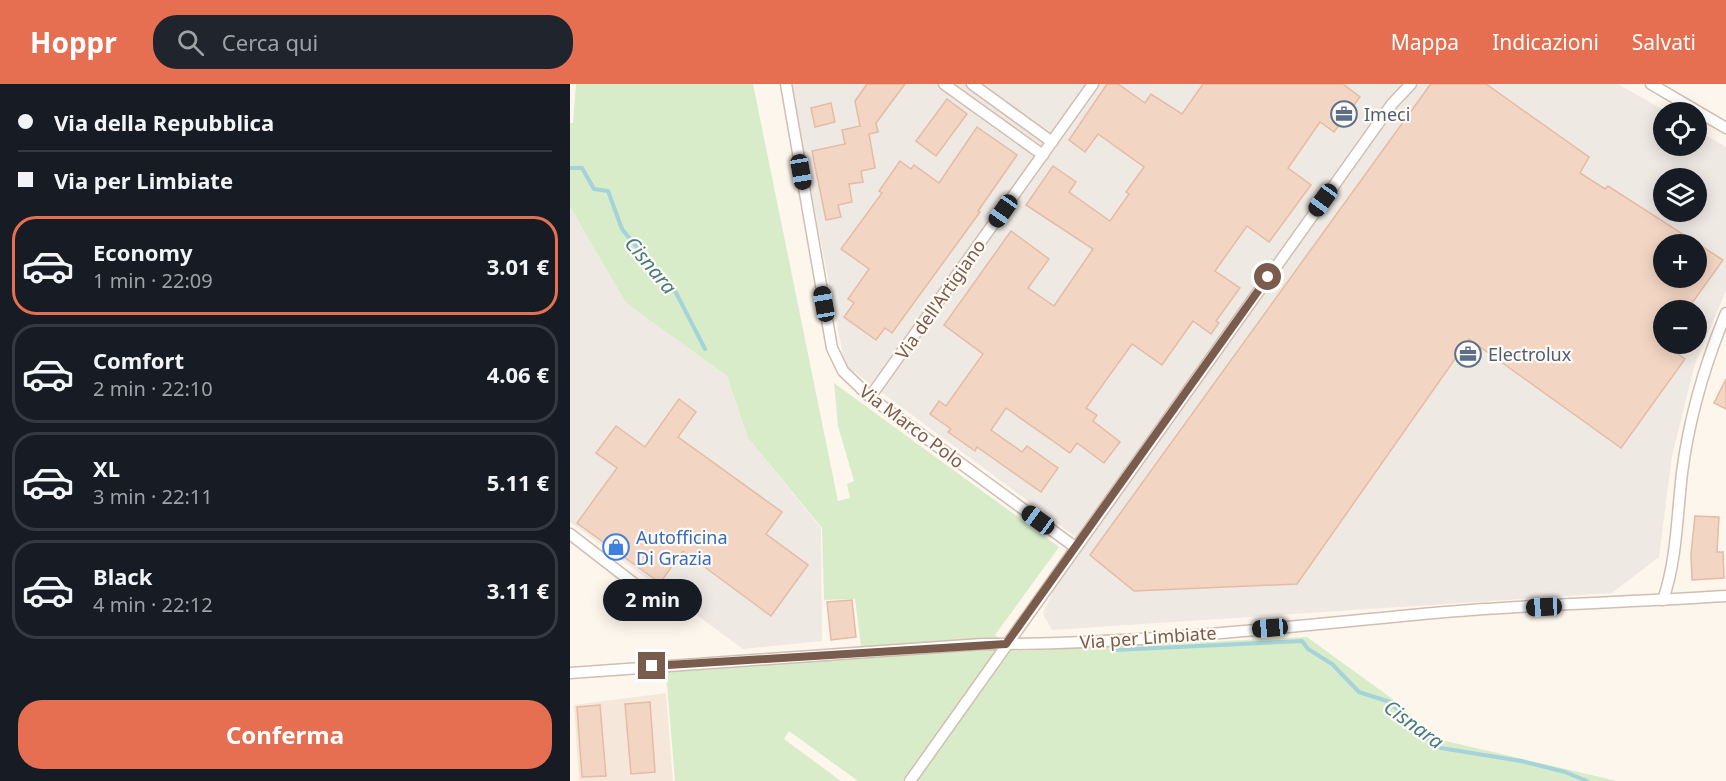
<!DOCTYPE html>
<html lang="it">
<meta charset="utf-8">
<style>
:root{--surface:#171b24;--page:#20242c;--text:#f1f3f6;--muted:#9ea1a6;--line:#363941;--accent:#e76f51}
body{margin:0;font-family:"Noto Sans",sans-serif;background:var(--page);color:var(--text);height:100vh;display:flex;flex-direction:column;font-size:22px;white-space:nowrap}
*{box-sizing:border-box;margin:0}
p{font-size:20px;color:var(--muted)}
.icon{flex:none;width:33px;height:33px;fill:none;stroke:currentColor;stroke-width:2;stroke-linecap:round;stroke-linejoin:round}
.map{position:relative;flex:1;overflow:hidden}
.drawer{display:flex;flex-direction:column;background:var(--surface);width:570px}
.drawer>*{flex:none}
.top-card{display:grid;align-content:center;height:132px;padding:0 18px;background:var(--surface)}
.tools{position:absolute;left:1083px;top:18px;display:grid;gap:12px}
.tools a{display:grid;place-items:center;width:54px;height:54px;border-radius:50%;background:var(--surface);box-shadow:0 3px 15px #0003;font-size:30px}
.end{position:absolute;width:27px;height:27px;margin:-14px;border:8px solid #7a5c4d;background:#fff;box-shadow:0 0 0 3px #fff}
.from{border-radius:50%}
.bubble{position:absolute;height:42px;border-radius:21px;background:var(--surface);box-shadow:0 3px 15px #0003;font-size:20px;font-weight:700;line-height:42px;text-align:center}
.car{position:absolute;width:18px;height:36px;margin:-18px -9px;border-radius:8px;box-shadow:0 0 4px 2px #0007;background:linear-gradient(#222 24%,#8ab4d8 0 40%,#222 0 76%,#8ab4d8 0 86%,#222 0)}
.top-card b{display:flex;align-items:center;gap:21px;height:57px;font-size:22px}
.top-card b+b{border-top:2px solid var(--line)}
.top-card i{width:15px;height:15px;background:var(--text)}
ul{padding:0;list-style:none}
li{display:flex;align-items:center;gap:18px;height:99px;margin:0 12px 9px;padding:0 6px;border:3px solid var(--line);border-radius:24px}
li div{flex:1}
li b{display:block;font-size:22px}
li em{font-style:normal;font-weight:700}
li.on{border-color:var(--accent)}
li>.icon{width:54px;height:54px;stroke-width:1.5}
.button{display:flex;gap:12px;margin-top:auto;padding:12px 18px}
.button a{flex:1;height:69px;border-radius:24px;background:var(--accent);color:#fff;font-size:24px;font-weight:700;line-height:69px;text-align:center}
header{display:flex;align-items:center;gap:36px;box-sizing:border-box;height:84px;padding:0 30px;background:var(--accent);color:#fff}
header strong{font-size:28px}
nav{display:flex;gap:33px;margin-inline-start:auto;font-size:21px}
.search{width:420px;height:54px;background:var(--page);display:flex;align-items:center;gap:15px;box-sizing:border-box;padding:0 21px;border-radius:24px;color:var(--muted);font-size:22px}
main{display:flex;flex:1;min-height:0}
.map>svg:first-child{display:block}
</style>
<header>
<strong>Hoppr</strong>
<div class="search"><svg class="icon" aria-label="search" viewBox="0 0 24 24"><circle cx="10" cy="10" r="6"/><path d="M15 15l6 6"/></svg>Cerca qui</div>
<nav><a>Mappa</a><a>Indicazioni</a><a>Salvati</a></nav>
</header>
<main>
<section class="drawer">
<div class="top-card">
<b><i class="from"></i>Via della Repubblica</b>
<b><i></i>Via per Limbiate</b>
</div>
<ul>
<li class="on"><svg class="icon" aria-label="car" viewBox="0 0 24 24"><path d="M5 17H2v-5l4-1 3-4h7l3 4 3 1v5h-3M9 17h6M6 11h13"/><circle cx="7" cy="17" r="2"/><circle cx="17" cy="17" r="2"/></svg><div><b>Economy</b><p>1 min · 22:09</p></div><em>3.01 €</em></li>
<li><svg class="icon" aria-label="car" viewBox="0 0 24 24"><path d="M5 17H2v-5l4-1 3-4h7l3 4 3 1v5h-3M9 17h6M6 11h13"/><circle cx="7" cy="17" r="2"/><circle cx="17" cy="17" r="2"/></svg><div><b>Comfort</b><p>2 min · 22:10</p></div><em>4.06 €</em></li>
<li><svg class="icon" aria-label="car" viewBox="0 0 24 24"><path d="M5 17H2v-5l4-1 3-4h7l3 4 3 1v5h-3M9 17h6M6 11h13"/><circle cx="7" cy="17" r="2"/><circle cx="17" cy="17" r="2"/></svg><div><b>XL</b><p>3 min · 22:11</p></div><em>5.11 €</em></li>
<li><svg class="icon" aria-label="car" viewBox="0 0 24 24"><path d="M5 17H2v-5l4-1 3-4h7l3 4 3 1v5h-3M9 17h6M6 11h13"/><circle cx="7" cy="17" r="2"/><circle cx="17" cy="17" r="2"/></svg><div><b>Black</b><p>4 min · 22:12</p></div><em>3.11 €</em></li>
</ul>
<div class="button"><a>Conferma</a></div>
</section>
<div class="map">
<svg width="1156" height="697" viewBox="0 0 1156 697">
<rect width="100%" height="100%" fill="#fdf6ec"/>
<polygon fill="#f5e8da" points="96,609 103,697 9,697 4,621"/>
<g fill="#efe9e4" fill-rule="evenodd">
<path d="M220 0H1048L1097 28H1094V62H1126L1127 46 1156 63V207L1125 280 1102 372 1089 473 1042 509 482 546 473 530 506 453 275 281ZM1094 94H1126V128H1094ZM1094 160H1126V194H1094ZM1094 226H1126V260H1094Z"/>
<polygon points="0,123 56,219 157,292 178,354 251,444 252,557 173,565 0,438"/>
</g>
<polygon fill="#d8ecc9" points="6,0 183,0 268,417 280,414 277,400 284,397 268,342 264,299 489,463 425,551 446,567 737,553 828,619 867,655 1047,697 288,697 219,647 214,655 271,697 105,697 96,588 292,570 285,515 254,516 252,444 178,354 157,292 56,219 0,123 0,39 3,39"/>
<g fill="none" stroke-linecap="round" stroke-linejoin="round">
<g stroke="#a5d3da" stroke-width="4">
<polyline points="0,84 12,84 24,105 38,107 52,145 82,182 103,203 135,265"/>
<polyline points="545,566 732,557 738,565 762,580 789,608 820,618 854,652 871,664 951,677 995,688 1017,697"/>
</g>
</g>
<g fill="#f3d5c3" stroke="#e6bba3" stroke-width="1.5" fill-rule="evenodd">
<polygon points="297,0 335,0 306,39 308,48 299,50 305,84 291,87 293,98 279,100 282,118 268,121 271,133 256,136 242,67 275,60 272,46 290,42 285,17"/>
<polygon points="537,0 548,0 575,19 581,10 612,30 633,0 773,0 790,13 764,48 750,38 718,84 741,101 699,158 677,142 645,187 670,204 646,237 649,239 641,250 623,237 592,281 562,260 516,324 527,331 523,337 550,358 534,379 507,359 500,369 436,324 421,346 452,368 457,362 488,384 471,408 407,363 405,367 378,348 381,345 360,330 369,317 376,322 413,270 374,241 441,147 479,175 458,204 484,222 523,165 456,121 483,82 506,98 499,108 540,137 559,110 556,108 574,83 528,50 515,68 499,56"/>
<path d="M864 0H916L1019 73 1010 89 1035 105 1038 102 1153 176 1117 226H1094V260L1115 275 1051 364 899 255 727 500 564 507 520 471 860 1ZM1094 160H1126V194H1094Z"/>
<polygon points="377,15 397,30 366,72 346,57"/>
<polygon points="261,19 265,38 245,43 241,24"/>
<polygon points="407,43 447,71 408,127 410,128 322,249 315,244 306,256 274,233 284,219 278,215 299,185 271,165 312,109 309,107 330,77 341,85 344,81 369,99"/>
<polygon points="1156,295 1156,325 1144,319"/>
<polygon points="109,315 126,328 108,353 212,428 196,450 238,481 201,532 113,467 90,499 7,439 47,384 26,369 46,342 75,363"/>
<polygon points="1125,432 1149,433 1147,468 1153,468 1154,494 1122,496 1121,470"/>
<polygon points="282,516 286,553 261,556 257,518"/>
<polygon points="80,618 85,688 61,690 55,620"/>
<polygon points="30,621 36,692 12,693 7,623"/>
</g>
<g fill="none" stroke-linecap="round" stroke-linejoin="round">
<g stroke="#d1beb0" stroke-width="13">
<g id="minor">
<polyline points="216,0 262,264 273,287 300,313 505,463"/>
<polyline points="374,0 473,71"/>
<polyline points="402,0 482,58"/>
<polyline points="1081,0 1156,44"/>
<polyline points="300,313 523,0"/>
<polyline points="0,450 75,508"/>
<path d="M1093 516C1107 475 1107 431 1112 389 1119 334 1135 280 1156 229"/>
<path d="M0 589 412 560C567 561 721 542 875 528 968 520 1062 518 1156 512"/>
<polyline points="340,697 822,20 841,0"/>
</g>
</g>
<use href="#minor" stroke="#fff" stroke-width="10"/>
</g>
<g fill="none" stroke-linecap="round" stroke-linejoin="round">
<polyline stroke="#7a5c4d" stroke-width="8" points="82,582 436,560 698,193"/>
</g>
<defs>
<g id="office-ring" transform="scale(1.35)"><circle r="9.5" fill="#fffaf3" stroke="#5c6f8a" stroke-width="1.5"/><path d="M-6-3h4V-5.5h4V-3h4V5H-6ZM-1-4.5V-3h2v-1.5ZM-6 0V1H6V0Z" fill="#5c6f8a"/></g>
<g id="shop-ring" transform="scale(1.35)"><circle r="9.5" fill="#fffaf3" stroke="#3f7fe0" stroke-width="1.5"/><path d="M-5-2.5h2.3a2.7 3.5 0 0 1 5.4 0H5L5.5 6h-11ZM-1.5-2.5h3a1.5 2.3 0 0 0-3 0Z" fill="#3f7fe0"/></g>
</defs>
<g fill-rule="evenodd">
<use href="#office-ring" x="774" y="30"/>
<use href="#office-ring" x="898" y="270"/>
<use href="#shop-ring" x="46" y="463"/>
</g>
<g text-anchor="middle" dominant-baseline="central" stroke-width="4.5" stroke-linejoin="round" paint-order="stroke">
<g font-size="18" fill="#4e5e75" stroke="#fffaf3" text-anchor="start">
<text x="794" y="30">Imeci</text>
<text x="918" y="270">Electrolux</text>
</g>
<g font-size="18" fill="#7a5c4d" stroke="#fffaf3">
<text transform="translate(370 215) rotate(-55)">Via dell'Artigiano</text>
<text transform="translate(342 342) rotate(37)">Via Marco Polo</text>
<text transform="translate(578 553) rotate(-4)">Via per Limbiate</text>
</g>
<g font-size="18" fill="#366cbe" stroke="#fffaf3" text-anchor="start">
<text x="66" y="453">Autofficina<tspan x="66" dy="21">Di Grazia</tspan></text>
</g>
<g font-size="20" font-style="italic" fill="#437c86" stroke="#fffaf3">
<text transform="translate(81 181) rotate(50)">Cisnara</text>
<text transform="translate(844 640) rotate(36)">Cisnara</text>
</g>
</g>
</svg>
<div class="tools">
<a><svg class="icon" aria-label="locate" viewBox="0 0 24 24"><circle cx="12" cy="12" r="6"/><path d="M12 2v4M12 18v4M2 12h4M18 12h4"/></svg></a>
<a><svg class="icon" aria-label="layers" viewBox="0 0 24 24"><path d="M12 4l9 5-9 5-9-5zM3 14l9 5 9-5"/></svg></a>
<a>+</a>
<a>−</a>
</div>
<i class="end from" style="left:698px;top:193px"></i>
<i class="end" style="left:82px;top:582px"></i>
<div class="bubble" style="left:33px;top:495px;width:99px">2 min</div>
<i class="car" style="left:231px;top:88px;rotate:170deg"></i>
<i class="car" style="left:753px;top:116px;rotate:216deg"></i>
<i class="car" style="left:433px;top:127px;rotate:215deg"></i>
<i class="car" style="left:254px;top:220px;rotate:350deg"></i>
<i class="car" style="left:468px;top:436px;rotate:306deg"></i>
<i class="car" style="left:974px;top:523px;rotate:267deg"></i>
<i class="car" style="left:700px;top:544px;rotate:265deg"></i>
</div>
</main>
